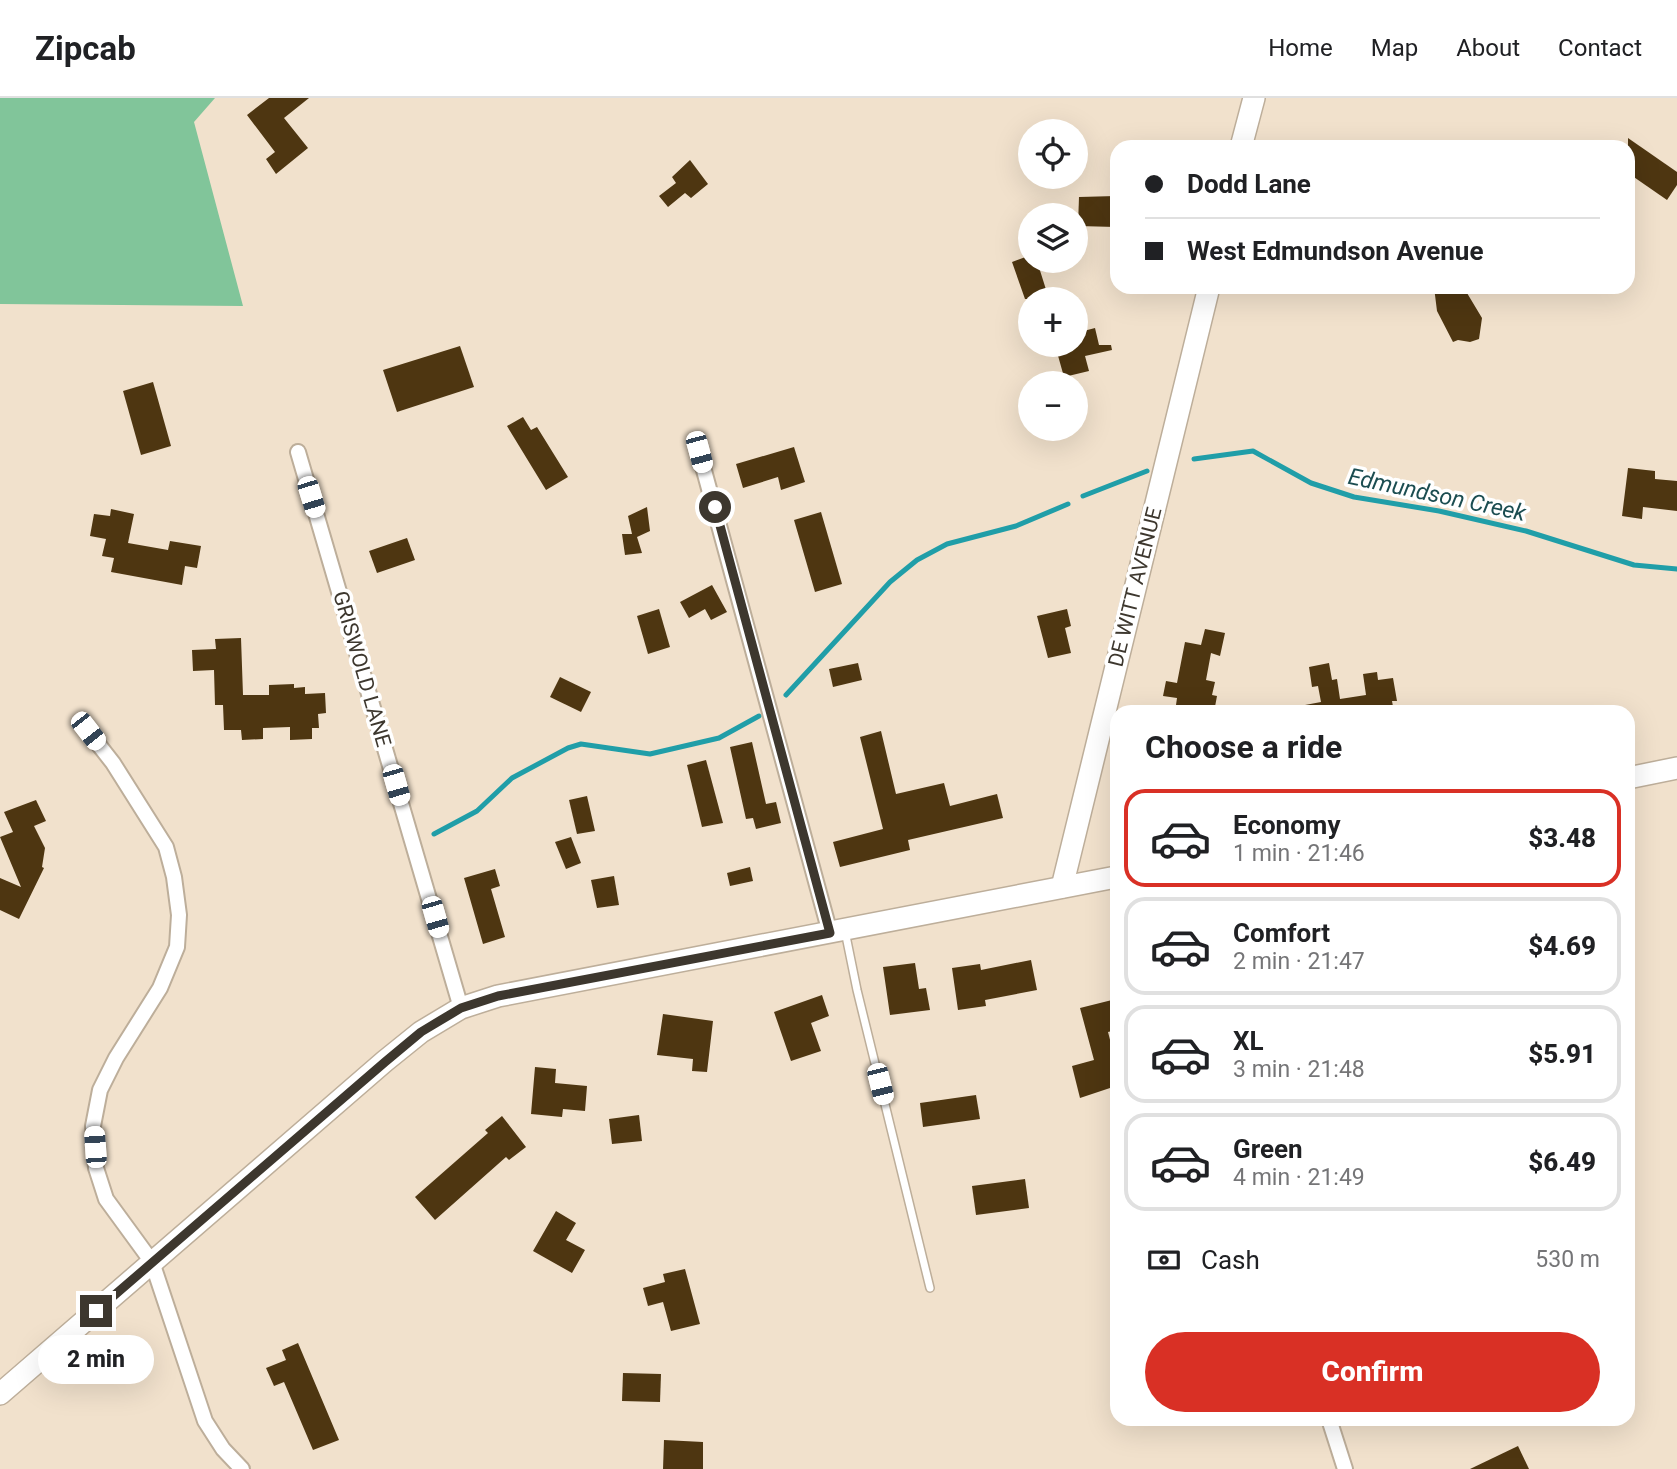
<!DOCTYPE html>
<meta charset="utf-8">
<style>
:root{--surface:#fff;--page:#f2f2f2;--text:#202124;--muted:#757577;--line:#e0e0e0;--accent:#d93025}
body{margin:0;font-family:Roboto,sans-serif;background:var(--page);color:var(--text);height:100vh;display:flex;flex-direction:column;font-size:26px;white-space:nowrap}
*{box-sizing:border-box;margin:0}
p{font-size:23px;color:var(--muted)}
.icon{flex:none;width:38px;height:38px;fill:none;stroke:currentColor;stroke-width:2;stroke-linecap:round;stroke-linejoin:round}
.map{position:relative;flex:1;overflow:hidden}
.details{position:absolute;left:1110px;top:607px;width:525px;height:721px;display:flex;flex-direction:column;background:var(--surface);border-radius:21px;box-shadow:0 7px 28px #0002}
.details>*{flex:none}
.hud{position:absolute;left:1110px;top:42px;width:525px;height:154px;border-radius:21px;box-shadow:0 7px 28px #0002;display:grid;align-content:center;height:154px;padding:0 35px;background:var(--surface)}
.fabs{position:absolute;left:1018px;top:21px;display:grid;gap:14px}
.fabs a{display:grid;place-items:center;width:70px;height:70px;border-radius:50%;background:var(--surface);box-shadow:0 7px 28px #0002;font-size:35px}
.end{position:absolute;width:32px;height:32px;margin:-16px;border:9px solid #3d372e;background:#fff;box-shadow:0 0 0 4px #fff}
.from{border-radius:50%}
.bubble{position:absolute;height:49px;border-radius:24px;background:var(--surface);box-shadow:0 7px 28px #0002;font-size:23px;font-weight:800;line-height:49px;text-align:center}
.car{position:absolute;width:21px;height:42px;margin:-21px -10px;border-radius:9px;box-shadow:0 0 5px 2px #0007;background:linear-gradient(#fff 24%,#345 0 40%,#fff 0 76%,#345 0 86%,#fff 0)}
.hud b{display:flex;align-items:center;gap:24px;height:66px;font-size:26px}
.hud b+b{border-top:2px solid var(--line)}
.hud i{width:18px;height:18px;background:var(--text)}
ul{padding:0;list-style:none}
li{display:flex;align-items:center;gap:21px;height:98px;margin:0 14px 10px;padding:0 21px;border:4px solid var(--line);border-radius:21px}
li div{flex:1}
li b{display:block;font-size:26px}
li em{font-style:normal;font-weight:800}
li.on{border-color:var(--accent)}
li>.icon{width:63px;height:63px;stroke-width:1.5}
h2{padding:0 35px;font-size:32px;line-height:84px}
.pay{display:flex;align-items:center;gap:18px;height:77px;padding:0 35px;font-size:26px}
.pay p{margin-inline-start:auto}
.cta{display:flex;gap:14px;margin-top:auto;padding:14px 35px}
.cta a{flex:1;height:80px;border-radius:42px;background:var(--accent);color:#fff;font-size:28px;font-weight:800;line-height:80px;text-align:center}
header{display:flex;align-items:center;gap:42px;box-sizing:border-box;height:98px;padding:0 35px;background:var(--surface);border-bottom:2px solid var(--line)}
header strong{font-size:33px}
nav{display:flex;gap:38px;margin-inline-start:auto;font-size:24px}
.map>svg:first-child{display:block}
</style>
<header>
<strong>Zipcab</strong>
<nav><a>Home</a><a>Map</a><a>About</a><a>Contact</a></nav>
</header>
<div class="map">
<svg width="1677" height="1371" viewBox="0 0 1677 1371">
<rect width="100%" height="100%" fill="#f1e1cc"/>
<polygon fill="#81c59a" points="0,0 215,0 194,24 243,208 0,206"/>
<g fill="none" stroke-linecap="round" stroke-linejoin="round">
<g stroke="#209ea8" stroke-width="5">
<polyline points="1194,361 1253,353 1311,385 1354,399 1439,413 1526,433 1634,467 1677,471"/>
<polyline points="1083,398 1147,373"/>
<polyline points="786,597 890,484 917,462 947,446 1016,428 1068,406"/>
<polyline points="434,736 477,713 512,680 568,650 581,646 650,656 719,640 759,618"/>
</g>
</g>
<g fill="#4e3611">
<polygon points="269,0 309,0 284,20 308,50 276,76 266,61 275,54 247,17"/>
<polygon points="1628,40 1677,74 1677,87 1667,102 1628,75"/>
<polygon points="690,62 708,86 691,100 685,95 668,109 659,98 676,85 672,79"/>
<polygon points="1116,98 1116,129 1078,128 1079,99"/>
<polygon points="1031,157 1031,163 1037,163 1049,201 1025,201 1012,164"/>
<polygon points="1434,189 1468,189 1467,195 1482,220 1479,241 1470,244 1458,242 1453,244 1437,213"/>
<polygon points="1095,230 1099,247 1111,247 1112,252 1085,258 1089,273 1064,279 1055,247 1076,247 1076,235"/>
<polygon points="460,248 474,289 397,314 383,272"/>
<polygon points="153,284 171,348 141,357 123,293"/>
<polygon points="523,319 531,332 537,329 568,379 546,392 507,328"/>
<polygon points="794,349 805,384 781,392 778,379 743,390 736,366"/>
<polygon points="1628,370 1655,373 1655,381 1677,383 1677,413 1643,409 1642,421 1622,418"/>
<polygon points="647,409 650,433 637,439 642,455 625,457 622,436 632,436 628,418"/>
<polygon points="111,411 134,416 128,445 168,452 170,443 201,448 197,470 185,468 182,487 111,474 114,460 102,458 106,441 90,438 94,416 110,418"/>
<polygon points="821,414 842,486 815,494 794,422"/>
<polygon points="407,440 415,462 377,475 369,453"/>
<polygon points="712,487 727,514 711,522 705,511 689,520 680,504"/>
<polygon points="659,511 670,549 648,556 637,518"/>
<polygon points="1067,511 1071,528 1065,530 1071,555 1048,560 1037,518"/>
<polygon points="1205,531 1225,535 1220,558 1211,555 1206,582 1215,584 1212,597 1217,598 1214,614 1197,610 1196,614 1175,614 1177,600 1163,598 1166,583 1177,585 1185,544 1201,547"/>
<polygon points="241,540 243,597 269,597 269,587 294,586 294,590 305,589 305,596 325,595 326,615 318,616 319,630 312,630 312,641 290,642 290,629 263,630 263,641 242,642 241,632 224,632 223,607 215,607 214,572 193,573 192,552 216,551 215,541"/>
<polygon points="858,565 862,582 833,589 829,571"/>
<polygon points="1329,565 1332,582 1337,581 1340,601 1366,597 1363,576 1377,574 1378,582 1393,580 1397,603 1392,603 1394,614 1305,614 1305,607 1321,604 1318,588 1312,589 1309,569"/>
<polygon points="560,579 591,594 581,614 550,599"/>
<polygon points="881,633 896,696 944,685 950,708 997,696 1003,720 908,742 910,752 840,769 833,744 883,731 860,639"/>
<polygon points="752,644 766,706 776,704 781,725 756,731 753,720 746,721 730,649"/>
<polygon points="706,662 723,725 702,729 687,667"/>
<polygon points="587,698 595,733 577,736 569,702"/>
<polygon points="36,702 46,723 34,728 45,750 42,769 44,770 19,821 0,812 0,780 21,789 0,739 13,734 4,714"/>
<polygon points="571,739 581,765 566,771 555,744"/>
<polygon points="750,769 753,783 730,788 727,775"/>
<polygon points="495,771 500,788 491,791 505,839 483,846 464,780"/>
<polygon points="614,778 619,807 597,810 591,782"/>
<polygon points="1031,862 1037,892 985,902 986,908 958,912 952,870 980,866 981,872"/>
<polygon points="915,865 919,891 926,890 930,912 890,917 883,869"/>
<polygon points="822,897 829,918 811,925 821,953 791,963 774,914"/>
<polygon points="1116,901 1116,932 1108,934 1116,965 1116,988 1080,1000 1072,968 1094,962 1080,910"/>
<polygon points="663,916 713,923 707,974 692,973 693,961 657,957"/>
<polygon points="535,969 556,971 555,985 587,988 585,1013 563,1011 562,1019 531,1016"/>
<polygon points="976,997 980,1021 923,1029 920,1005"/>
<polygon points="639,1017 642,1043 612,1046 609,1021"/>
<polygon points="502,1018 526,1049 509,1062 506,1059 435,1122 415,1099 488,1035 485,1032"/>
<polygon points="1025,1081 1029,1110 976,1117 972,1088"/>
<polygon points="556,1113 576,1125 566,1142 585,1152 572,1175 533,1153"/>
<polygon points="685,1171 700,1226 671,1233 663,1204 648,1208 643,1190 665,1184 663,1176"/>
<polygon points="298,1245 339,1342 313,1352 284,1284 274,1288 266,1270 286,1262 282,1252"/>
<polygon points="623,1275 661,1276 660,1304 622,1303"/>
<polygon points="664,1342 703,1344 703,1371 663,1371"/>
<polygon points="1518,1348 1529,1371 1470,1371"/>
</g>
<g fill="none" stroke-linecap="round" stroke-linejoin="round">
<g stroke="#bdae9a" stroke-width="10">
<polyline id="lane" points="845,833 857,892 930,1190"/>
</g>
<g stroke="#bdae9a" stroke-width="18">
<g id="street">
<polyline points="298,354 461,910"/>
<polyline points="699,354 830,835"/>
<polyline points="88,633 113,665 166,749 174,779 179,817 177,849 160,890 116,960 100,992 93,1028 96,1070 106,1101 152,1164 205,1323 223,1351 242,1371"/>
<polyline points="1329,1321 1345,1371"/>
</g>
</g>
<g stroke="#bdae9a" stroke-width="24">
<g id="secondary">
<polyline points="1241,49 1254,0"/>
<polyline points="1628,680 1677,670"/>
<polyline points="1062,789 1209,189"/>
<polyline points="0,1296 385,963 421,934 461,910 498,898 1116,779"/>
</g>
</g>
<use href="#lane" stroke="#fff" stroke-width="7"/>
<use href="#street" stroke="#fff" stroke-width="14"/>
<use href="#secondary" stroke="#fff" stroke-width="21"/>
</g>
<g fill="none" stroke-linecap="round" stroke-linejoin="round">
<polyline stroke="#3d372e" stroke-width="9" points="96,1213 385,964 421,934 461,910 498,898 830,835 715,409"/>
</g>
<g text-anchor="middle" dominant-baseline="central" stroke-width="7" stroke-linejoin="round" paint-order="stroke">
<g font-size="21" fill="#3d372e" stroke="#fff">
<text transform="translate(1135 489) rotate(-76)">DE WITT AVENUE</text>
<text transform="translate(362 571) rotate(74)">GRISWOLD LANE</text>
</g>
<g font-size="23" font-style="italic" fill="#1b4d51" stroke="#fff">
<text transform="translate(1437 397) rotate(12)">Edmundson Creek</text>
</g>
</g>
</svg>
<div class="fabs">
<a><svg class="icon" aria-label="locate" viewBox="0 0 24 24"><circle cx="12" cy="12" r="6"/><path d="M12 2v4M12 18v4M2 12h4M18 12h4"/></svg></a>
<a><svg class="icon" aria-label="layers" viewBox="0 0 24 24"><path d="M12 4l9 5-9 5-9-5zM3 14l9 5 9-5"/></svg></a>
<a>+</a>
<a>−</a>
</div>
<i class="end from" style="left:715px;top:409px"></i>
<i class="end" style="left:96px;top:1213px"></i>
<div class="bubble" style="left:38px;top:1237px;width:116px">2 min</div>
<i class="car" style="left:699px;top:354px;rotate:165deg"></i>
<i class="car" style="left:311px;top:399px;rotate:163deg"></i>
<i class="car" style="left:88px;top:633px;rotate:142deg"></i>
<i class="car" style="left:396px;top:687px;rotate:164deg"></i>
<i class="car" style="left:435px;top:819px;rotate:164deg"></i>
<i class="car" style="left:880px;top:986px;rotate:166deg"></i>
<i class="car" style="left:95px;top:1049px;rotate:356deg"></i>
<div class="hud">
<b><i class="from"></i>Dodd Lane</b>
<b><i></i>West Edmundson Avenue</b>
</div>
<section class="details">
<h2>Choose a ride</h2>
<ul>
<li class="on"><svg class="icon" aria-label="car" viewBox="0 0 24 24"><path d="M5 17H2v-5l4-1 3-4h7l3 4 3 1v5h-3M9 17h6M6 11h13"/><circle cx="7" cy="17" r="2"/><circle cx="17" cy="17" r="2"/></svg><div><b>Economy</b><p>1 min · 21:46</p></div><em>$3.48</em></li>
<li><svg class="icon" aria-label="car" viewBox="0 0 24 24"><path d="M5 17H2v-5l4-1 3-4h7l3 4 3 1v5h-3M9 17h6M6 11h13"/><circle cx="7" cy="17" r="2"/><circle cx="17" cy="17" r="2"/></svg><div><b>Comfort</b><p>2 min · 21:47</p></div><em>$4.69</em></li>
<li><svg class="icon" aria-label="car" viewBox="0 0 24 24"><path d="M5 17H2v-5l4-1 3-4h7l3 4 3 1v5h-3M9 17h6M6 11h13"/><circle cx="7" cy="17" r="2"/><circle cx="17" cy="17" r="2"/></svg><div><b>XL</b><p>3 min · 21:48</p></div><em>$5.91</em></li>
<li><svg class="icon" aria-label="car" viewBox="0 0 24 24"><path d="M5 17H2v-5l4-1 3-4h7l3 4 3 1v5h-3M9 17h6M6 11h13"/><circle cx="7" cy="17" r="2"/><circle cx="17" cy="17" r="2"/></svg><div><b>Green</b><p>4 min · 21:49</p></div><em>$6.49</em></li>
</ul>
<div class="pay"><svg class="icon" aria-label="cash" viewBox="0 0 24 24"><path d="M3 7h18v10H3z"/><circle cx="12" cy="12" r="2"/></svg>Cash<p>530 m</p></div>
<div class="cta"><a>Confirm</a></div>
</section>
</div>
